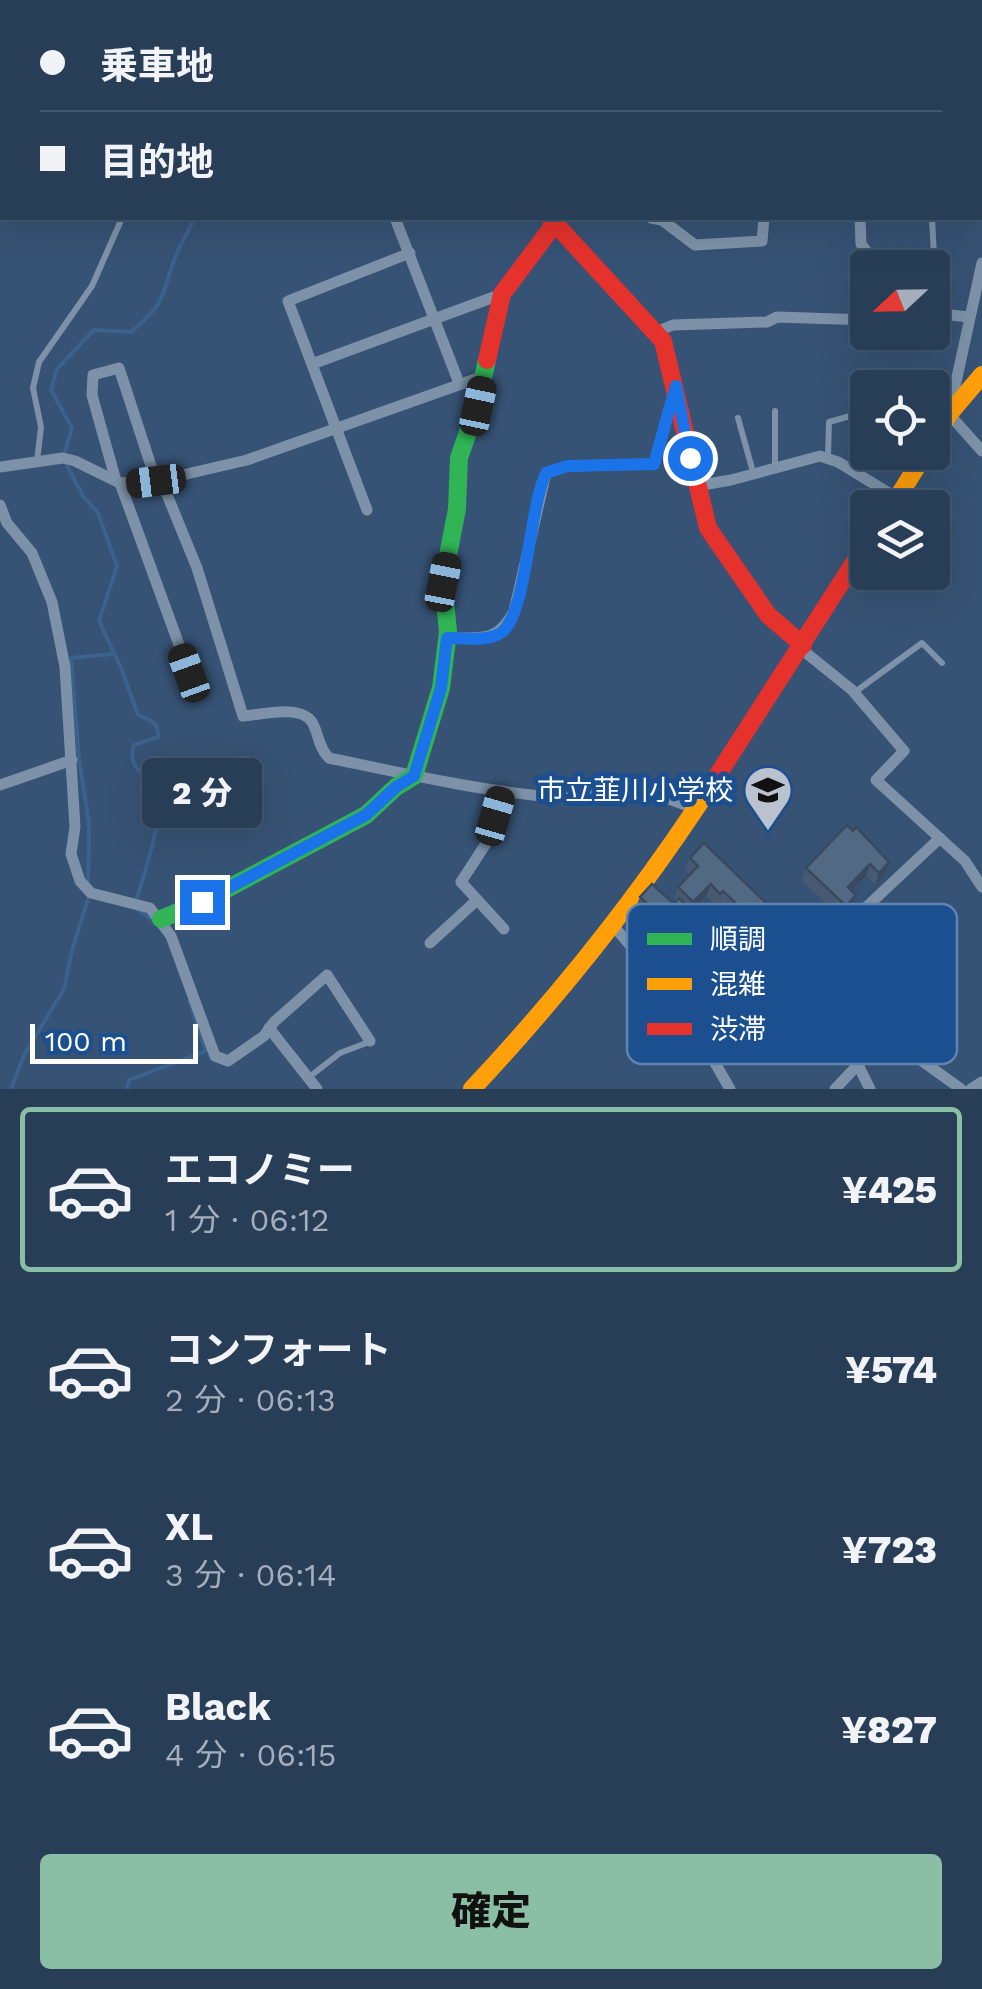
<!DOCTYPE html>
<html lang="ja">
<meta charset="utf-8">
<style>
:root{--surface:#283e57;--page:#30455d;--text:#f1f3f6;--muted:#a5aeba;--line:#44576d;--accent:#8abfa5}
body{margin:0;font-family:"Work Sans","Noto Sans JP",sans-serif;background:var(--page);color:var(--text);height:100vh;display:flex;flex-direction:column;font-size:38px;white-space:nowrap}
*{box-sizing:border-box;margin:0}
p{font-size:32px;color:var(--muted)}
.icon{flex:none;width:55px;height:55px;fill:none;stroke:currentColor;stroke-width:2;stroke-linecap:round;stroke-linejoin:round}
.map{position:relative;height:1089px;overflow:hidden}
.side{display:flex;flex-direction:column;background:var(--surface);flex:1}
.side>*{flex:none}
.banner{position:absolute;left:0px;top:0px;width:982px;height:220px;box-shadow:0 10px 40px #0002,0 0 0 2px var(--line);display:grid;align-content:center;height:220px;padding:0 40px;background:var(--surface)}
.needle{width:65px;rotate:248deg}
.buttons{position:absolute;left:850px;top:250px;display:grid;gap:20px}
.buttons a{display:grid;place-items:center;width:100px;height:100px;border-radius:10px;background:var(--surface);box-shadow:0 10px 40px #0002,0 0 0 2px var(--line);font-size:50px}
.scale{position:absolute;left:30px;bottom:25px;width:168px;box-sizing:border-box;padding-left:10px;border:5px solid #fff;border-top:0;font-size:28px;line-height:35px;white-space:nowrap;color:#fff;-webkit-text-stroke:8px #1b4f8f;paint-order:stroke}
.end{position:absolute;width:45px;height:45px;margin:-22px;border:12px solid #1a73e8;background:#fff;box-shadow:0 0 0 5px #fff}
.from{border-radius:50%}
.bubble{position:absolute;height:70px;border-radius:10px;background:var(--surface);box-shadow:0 10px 40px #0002,0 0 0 2px var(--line);font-size:32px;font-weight:800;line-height:70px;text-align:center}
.car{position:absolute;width:30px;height:60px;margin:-30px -15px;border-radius:12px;box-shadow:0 0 8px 2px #0007;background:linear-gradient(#222 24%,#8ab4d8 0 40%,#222 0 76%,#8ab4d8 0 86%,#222 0)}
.banner b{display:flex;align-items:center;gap:35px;height:95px;font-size:38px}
.banner b+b{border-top:2px solid var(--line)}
.banner i{width:25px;height:25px;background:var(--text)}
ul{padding:18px 0 0;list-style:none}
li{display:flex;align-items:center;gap:30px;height:165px;margin:0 20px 15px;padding:0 20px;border:5px solid transparent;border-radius:10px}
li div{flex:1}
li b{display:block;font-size:38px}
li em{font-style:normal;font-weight:800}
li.active{border-color:var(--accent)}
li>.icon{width:90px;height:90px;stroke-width:1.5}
.cta{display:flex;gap:20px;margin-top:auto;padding:20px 40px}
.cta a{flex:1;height:115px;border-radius:10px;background:var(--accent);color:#111;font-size:40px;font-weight:800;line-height:115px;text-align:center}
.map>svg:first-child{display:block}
</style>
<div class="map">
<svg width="982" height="1089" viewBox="0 0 982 1089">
<rect width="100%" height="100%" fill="#365274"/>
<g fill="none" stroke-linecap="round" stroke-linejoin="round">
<g stroke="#3b618d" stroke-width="4">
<path d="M64 455 72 428 51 390 57 369 94 330 131 332C168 302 161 293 176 255 181 242 190 230 194 218"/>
<path d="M66 464 83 496 98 513 117 566 99 621 122 670 138 715C150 720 159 722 158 737L134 745C125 771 152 775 158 799 162 821 143 878 136 901"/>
<polyline points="88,886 89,823 79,759 71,658 112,654"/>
<polyline points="137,909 154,921"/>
<polyline points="11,1089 24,1055 64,989 72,950 89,896"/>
<polyline points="127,1089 129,1080 206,1051 189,1001"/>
</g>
<g stroke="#7d92a8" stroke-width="6">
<polyline points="264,2 266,0"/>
<polyline points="935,2 935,0"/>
<polyline points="980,23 982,21"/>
<polyline points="932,218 937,312"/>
<polyline points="775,411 775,466"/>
<polyline points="738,418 753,472"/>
<polyline points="828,457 829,422 854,415"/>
<polyline points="37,461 41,427 33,388 39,362 92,286 122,218"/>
<polyline points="855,692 922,643 942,663"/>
<polyline points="308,1078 340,1053 369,1042"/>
</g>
<g stroke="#7d92a8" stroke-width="11">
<polyline points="810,0 811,2"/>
<polyline points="497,2 502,0"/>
<polyline points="660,2 660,0"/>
<polyline points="819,2 824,0"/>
<polyline points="395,218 459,383"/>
<polyline points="651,218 662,220 695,245 762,241 764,218"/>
<polyline points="860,218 861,244 873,260 873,268"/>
<polyline points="982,263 949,414 982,451"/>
<polyline points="932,313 969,317"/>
<polyline points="656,332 673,325 767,322 777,317 868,320"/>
<polyline points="312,364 502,294"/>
<polyline points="0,467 63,458 75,461 120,483 161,480 247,460 484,376"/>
<path d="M161 480 197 568 243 716C262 715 300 704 312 722 319 734 318 747 329 758 406 774 484 792 563 798 582 800 597 791 615 789 641 785 672 801 696 809"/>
<polyline points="116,481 92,395 93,375 119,368 156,481"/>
<polyline points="120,483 197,694"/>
<polyline points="696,486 731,480 820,456 838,462 897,498"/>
<polyline points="0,505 7,523 32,553 52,602 65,667 75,827 71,854 80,881 91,893 150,908 171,936 215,1056 228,1061 264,1036 274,1022 327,975 370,1041"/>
<polyline points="367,510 288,301 410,253"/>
<path d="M447 638C480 637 497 644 514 611L546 473 567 466 654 464 673 395"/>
<polyline points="800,648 852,690 904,751 876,780 965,861 982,887"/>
<polyline points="0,785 72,760"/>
<polyline points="502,791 487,842 461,882 504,929"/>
<polyline points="611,923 683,1007 730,1089"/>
<polyline points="430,943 477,900"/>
<polyline points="804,962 886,1035 961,1089"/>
<polyline points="696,1027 734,1025 747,1019 940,838"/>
<polyline points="269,1028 317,1089"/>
<polyline points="858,1065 870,1089"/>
<polyline points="835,1089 886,1035"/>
<polyline points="971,1089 982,1082"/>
</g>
<g stroke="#30b455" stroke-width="18">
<polyline points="346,0 349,2"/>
<polyline points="161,919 202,902 366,815 396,787 414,776 441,688 448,632 443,581 457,509 459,458 477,406 487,360"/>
</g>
<g stroke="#ff9f0a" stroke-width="18">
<polyline points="932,443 949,414 982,375"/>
<polyline points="891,508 926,452"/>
<path d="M472 1089C562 993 646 887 717 776"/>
</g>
<g stroke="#e5322d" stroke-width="18">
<polyline points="550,218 663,341 708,528 768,615 803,645"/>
<polyline points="487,360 502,294 559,218"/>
<polyline points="717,776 868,541"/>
</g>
</g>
<g fill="#475a72" fill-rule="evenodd">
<path d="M690 858 796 948 782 963 772 955 775 958 772 967 758 981 741 965 740 968 758 985 754 997 741 1010 720 990 711 1000 699 988 705 975 669 941 660 950 648 938 653 926 635 909 640 897 674 904 676 901 674 899 678 887 690 875 685 870ZM706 896 716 905 719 903 747 930 732 948 724 953 692 922V911Z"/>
<polygon points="889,862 885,874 875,885 866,876 851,891 852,907 841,918 801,880 806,868"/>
</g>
<g fill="#394a5c">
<polygon points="889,862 885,874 875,885 879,873"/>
<polygon points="870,864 866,876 843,899 848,887"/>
<polygon points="711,884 706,896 689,914 693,902"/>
<polygon points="856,895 852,907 841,918 846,906"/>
<polygon points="673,929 669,941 660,950 665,938"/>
<polygon points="800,936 796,948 782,963 786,951"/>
<polygon points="775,958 772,967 758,981 761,972"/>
<polygon points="724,978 720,990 711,1000 715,988"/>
<polygon points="758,985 754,997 741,1010 745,999"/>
</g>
<g fill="#526984" stroke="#394a5c" stroke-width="2.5">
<polygon points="744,0 762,0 758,2 746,2"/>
<polygon points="847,825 853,831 856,827 889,862 879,873 870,864 848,887 856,895 846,906 806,868"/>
<polygon points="704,843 800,936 786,951 750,921 752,919 723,891 720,894 711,884 693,902 678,887 698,866 690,858"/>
<polygon points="652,884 674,904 679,898 695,914 690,920 724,953 731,946 744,958 737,965 758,985 745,999 724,978 715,988 703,976 713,967 673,929 665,938 653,927 661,918 640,897"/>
</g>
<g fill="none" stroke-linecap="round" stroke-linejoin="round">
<path stroke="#1a73e8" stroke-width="12" d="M202 902 366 815 396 787 414 776 441 688 447 638C462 638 489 642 502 632 527 612 529 508 546 473L567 466 654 464 676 386 690 458"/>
</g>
<defs>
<g id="school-pin" transform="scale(2.5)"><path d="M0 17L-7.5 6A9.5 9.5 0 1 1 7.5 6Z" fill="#b9c2ce" stroke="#1b4f8f"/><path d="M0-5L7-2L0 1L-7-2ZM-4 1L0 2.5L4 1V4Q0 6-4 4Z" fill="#111"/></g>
</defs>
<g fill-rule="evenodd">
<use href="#school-pin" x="768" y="790"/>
</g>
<g text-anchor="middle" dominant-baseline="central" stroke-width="10" stroke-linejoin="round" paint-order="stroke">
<g font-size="28" fill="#fff" stroke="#1b4f8f" text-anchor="end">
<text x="733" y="790">市立韮川小学校</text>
</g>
</g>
<rect x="627" y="904" width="330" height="160" rx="15" fill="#1b4f8f" stroke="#5f84b1" stroke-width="2.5"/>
<rect x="647" y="933" width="45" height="12" fill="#30b455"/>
<rect x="647" y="978" width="45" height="12" fill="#ff9f0a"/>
<rect x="647" y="1023" width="45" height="12" fill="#e5322d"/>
<g font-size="28" fill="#fff">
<text x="710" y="949">順調</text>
<text x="710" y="994">混雑</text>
<text x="710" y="1039">渋滞</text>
</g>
</svg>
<div class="buttons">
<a><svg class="needle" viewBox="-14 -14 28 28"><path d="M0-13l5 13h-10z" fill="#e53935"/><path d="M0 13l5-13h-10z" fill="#a5aeba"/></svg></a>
<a><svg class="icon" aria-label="locate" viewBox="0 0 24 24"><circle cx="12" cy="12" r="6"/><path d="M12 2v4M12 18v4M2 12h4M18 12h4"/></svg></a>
<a><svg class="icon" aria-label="layers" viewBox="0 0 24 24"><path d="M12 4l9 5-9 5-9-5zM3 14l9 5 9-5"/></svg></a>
</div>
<div class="scale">100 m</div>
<i class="end from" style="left:690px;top:458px"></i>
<i class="end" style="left:202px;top:902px"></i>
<div class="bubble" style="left:142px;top:758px;width:120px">2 分</div>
<i class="car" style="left:478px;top:406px;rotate:12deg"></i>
<i class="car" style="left:156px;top:481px;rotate:263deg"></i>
<i class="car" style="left:443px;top:582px;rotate:11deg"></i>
<i class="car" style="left:189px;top:673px;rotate:340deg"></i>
<i class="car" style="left:495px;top:816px;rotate:16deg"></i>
<div class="banner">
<b><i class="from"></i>乗車地</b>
<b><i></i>目的地</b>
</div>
</div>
<section class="side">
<ul>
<li class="active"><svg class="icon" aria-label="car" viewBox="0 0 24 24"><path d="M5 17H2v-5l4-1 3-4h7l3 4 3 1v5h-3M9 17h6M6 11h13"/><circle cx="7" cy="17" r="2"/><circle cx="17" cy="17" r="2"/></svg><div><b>エコノミー</b><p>1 分 · 06:12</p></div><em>¥425</em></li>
<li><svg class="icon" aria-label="car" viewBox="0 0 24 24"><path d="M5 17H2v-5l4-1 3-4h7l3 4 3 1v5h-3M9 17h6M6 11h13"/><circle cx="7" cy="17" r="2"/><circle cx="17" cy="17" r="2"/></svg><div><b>コンフォート</b><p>2 分 · 06:13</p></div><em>¥574</em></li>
<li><svg class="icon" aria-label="car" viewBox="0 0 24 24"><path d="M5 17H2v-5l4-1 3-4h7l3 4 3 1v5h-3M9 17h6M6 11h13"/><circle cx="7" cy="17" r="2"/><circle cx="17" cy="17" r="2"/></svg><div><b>XL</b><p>3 分 · 06:14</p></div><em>¥723</em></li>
<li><svg class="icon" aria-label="car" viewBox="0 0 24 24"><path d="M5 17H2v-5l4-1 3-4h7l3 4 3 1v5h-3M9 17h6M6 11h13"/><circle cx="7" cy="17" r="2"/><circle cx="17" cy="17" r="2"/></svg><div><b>Black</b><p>4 分 · 06:15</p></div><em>¥827</em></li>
</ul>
<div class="cta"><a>確定</a></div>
</section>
